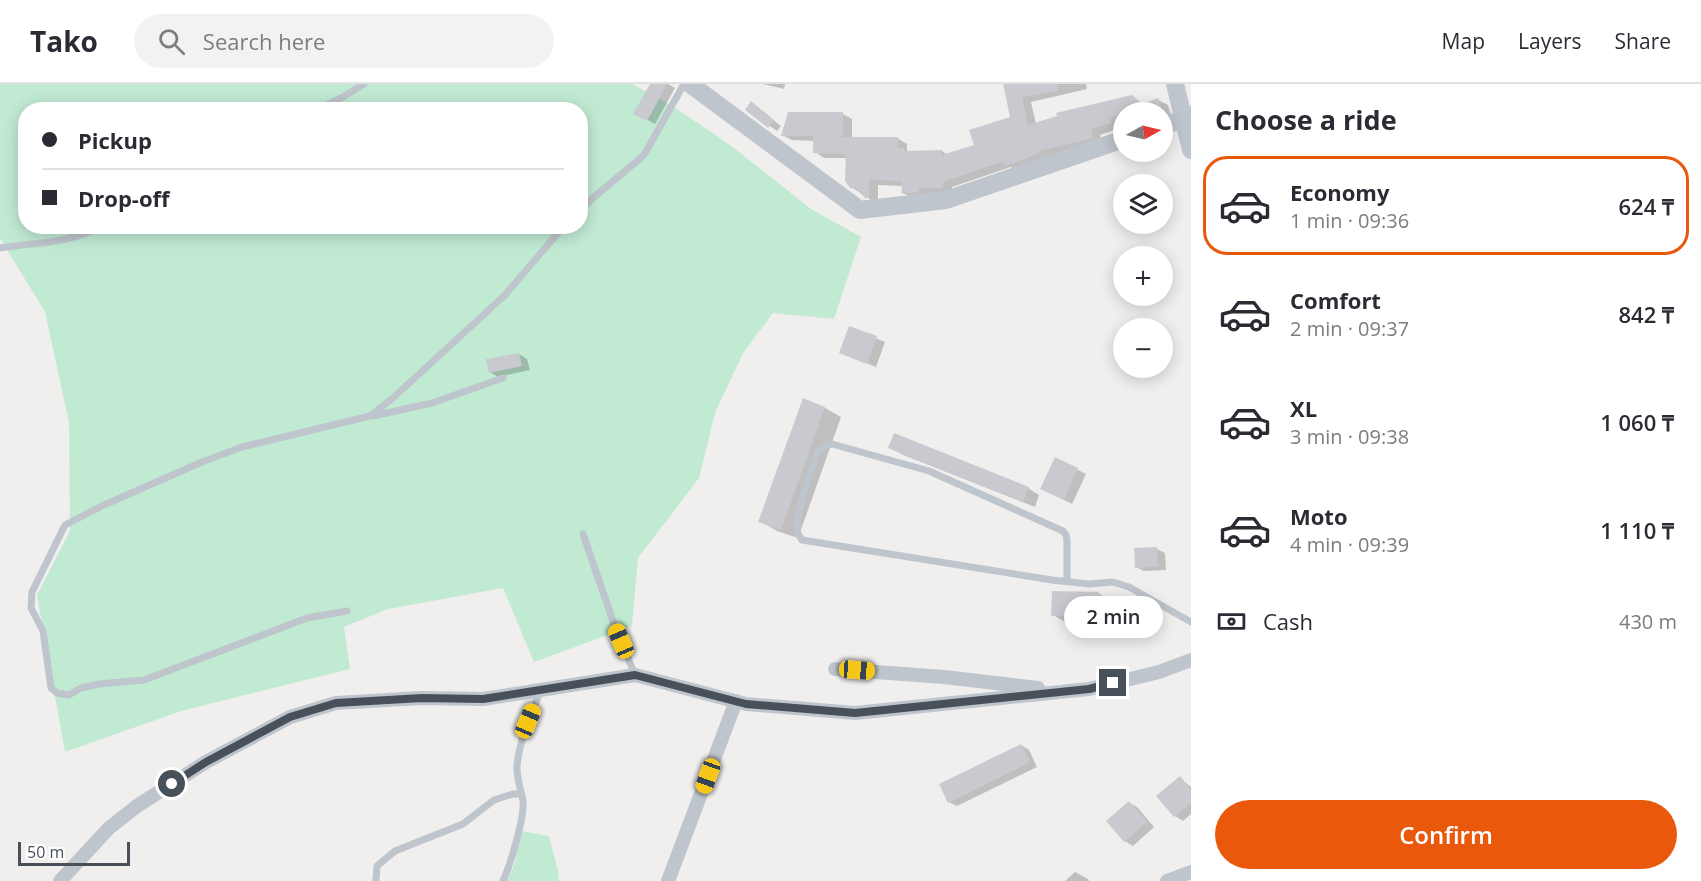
<!DOCTYPE html>
<meta charset="utf-8">
<style>
:root{--surface:#fff;--page:#f2f2f3;--text:#2b2b33;--muted:#7c7c81;--line:#e1e1e2;--accent:#ea580c}
body{margin:0;font-family:"Open Sans",sans-serif;background:var(--page);color:var(--text);height:100vh;display:flex;flex-direction:column;font-size:22px;white-space:nowrap}
*{box-sizing:border-box;margin:0}
p{font-size:20px;color:var(--muted)}
.icon{flex:none;width:33px;height:33px;fill:none;stroke:currentColor;stroke-width:2;stroke-linecap:round;stroke-linejoin:round}
.map{position:relative;flex:1;overflow:hidden}
.side{display:flex;flex-direction:column;background:var(--surface);width:510px}
.side>*{flex:none}
.banner{position:absolute;left:18px;top:18px;width:570px;height:132px;border-radius:24px;box-shadow:0 3px 15px #0003;display:grid;align-content:center;height:132px;padding:0 24px;background:var(--surface)}
.needle{width:39px;rotate:82deg}
.controls{position:absolute;left:1113px;top:18px;display:grid;gap:12px}
.controls a{display:grid;place-items:center;width:60px;height:60px;border-radius:50%;background:var(--surface);box-shadow:0 3px 15px #0003;font-size:30px}
.scale{position:absolute;left:18px;bottom:15px;width:112px;box-sizing:border-box;padding-left:6px;border:3px solid #485159;border-top:0;font-size:16px;line-height:21px;white-space:nowrap;color:#485159;-webkit-text-stroke:4px #fff;paint-order:stroke}
.end{position:absolute;width:27px;height:27px;margin:-14px;border:8px solid #485159;background:#fff;box-shadow:0 0 0 3px #fff}
.from{border-radius:50%}
.bubble{position:absolute;height:42px;border-radius:21px;background:var(--surface);box-shadow:0 3px 15px #0003;font-size:20px;font-weight:600;line-height:42px;text-align:center}
.car{position:absolute;width:18px;height:36px;margin:-18px -9px;border-radius:8px;box-shadow:0 0 4px 2px #0007;background:linear-gradient(#f5c518 24%,#345 0 40%,#f5c518 0 76%,#345 0 86%,#f5c518 0)}
.banner b{display:flex;align-items:center;gap:21px;height:57px;font-size:22px}
.banner b+b{border-top:2px solid var(--line)}
.banner i{width:15px;height:15px;background:var(--text)}
ul{padding:0;list-style:none}
li{display:flex;align-items:center;gap:18px;height:99px;margin:0 12px 9px;padding:0 12px;border:3px solid transparent;border-radius:24px}
li div{flex:1}
li b{display:block;font-size:22px}
li em{font-style:normal;font-weight:600}
li.on{border-color:var(--accent)}
li>.icon{width:54px;height:54px;stroke-width:1.5}
h2{padding:0 24px;font-size:27px;line-height:72px}
.pay{display:flex;align-items:center;gap:15px;height:66px;padding:0 24px;font-size:22px}
.pay p{margin-inline-start:auto}
.action{display:flex;gap:12px;margin-top:auto;padding:12px 24px}
.action a{flex:1;height:69px;border-radius:36px;background:var(--accent);color:#fff;font-size:24px;font-weight:600;line-height:69px;text-align:center}
header{display:flex;align-items:center;gap:36px;box-sizing:border-box;height:84px;padding:0 30px;background:var(--surface);border-bottom:2px solid var(--line)}
header strong{font-size:28px}
nav{display:flex;gap:33px;margin-inline-start:auto;font-size:21px}
.search{width:420px;height:54px;background:var(--page);display:flex;align-items:center;gap:15px;box-sizing:border-box;padding:0 21px;border-radius:33px;color:var(--muted);font-size:22px}
main{display:flex;flex:1;min-height:0}
.map>svg:first-child{display:block}
</style>
<header>
<strong>Tako</strong>
<div class="search"><svg class="icon" aria-label="search" viewBox="0 0 24 24"><circle cx="10" cy="10" r="6"/><path d="M15 15l6 6"/></svg>Search here</div>
<nav><a>Map</a><a>Layers</a><a>Share</a></nav>
</header>
<main>
<div class="map">
<svg width="1191" height="797" viewBox="0 0 1191 797">
<rect width="100%" height="100%" fill="#f1eeee"/>
<g fill="#c1ead3" fill-rule="evenodd">
<path d="M0 0H632L671 21 733 63 811 125 861 153 834 235 773 229 743 269 715 329 699 394 638 474 632 542 534 578 503 504 388 525 344 543 350 585 181 627 65 668 37 511 70 447 69 338 45 228 0 154ZM26 26H580V142H26Z"/>
<polygon points="521,747 549,752 558,787 559,797 507,797 515,779"/>
</g>
<g fill="#0003">
<polygon points="652,0 668,0 675,4 655,40 635,29"/>
<polygon points="763,0 785,0 784,5"/>
<polygon points="1004,0 1086,0 1087,5 1031,18 1036,40 1132,13 1144,21 1158,16 1168,21 1171,31 1162,34 1162,28 1124,28 1124,38 1119,40 1120,44 1100,51 1102,59 1016,86 1011,83 952,103 952,108 928,109 928,113 913,114 903,109 903,102 878,101 878,118 876,119 851,103 848,74 824,74 815,68 815,57 792,56 782,51 843,30 852,35 852,55 897,54 907,60 907,67 942,67 948,71 976,62 1012,34"/>
<polygon points="752,19 781,42 777,47 747,26"/>
<polygon points="850,244 885,258 876,283 841,268"/>
<polygon points="519,270 527,275 530,286 498,293 490,288"/>
<polygon points="803,316 825,324 841,333 798,454 777,447 760,437"/>
<polygon points="890,363 1028,404 1039,411 1035,423 901,370"/>
<polygon points="1056,375 1086,390 1072,420 1050,409"/>
<polygon points="1157,465 1165,469 1166,486 1144,487 1136,483"/>
<polygon points="1098,509 1111,517 1110,538 1065,538 1053,531"/>
<polygon points="1021,661 1029,666 1037,683 957,722 949,718"/>
<polygon points="1180,694 1191,703 1191,730 1183,737 1175,732 1158,712"/>
<polygon points="1130,719 1137,723 1154,743 1133,762 1125,757"/>
<polygon points="1075,788 1088,795 1089,797 1065,797"/>
</g>
<g fill="#c9cad0">
<polygon points="650,0 667,0 647,37 633,30"/>
<polygon points="1003,0 1057,0 1058,7 1022,13 1028,41 1057,32 1056,29 1132,11 1142,20 1158,14 1162,26 1155,28 1124,28 1110,35 1111,39 1091,45 1093,54 1039,67 1040,69 1005,82 1004,77 943,98 943,104 919,104 919,108 902,110 901,97 869,96 869,114 865,114 856,104 850,104 845,97 846,70 813,69 813,52 781,52 788,28 843,28 843,53 898,53 897,63 904,64 904,67 942,66 942,71 974,61 969,46 1010,33"/>
<polygon points="751,17 774,36 768,44 745,26"/>
<polygon points="849,242 877,252 867,280 839,269"/>
<polygon points="519,269 522,282 489,289 486,275"/>
<polygon points="803,314 825,323 781,446 758,438"/>
<polygon points="894,349 1029,403 1023,418 888,364"/>
<polygon points="1055,373 1078,384 1064,416 1040,405"/>
<polygon points="1157,463 1158,482 1135,484 1134,464"/>
<polygon points="1052,507 1099,508 1098,532 1051,532"/>
<polygon points="1021,660 1030,678 948,719 939,700"/>
<polygon points="1180,692 1191,706 1191,719 1174,733 1156,712"/>
<polygon points="1129,717 1147,738 1124,758 1106,737"/>
</g>
<g fill="none" stroke-linecap="round" stroke-linejoin="round">
<g stroke="#bec5cc" stroke-width="7">
<polyline points="317,26 341,14 364,0"/>
<polyline points="580,125 644,71 684,0"/>
<path d="M0 164C37 158 68 160 102 142"/>
<polyline points="373,332 432,319 503,294"/>
<polyline points="583,450 614,540 635,591"/>
<path d="M1067 497V456L1066 451 1063 447 929 387 832 360 823 363 818 368C812 385 794 431 797 448 798 449 801 455 802 456L1052 496 1089 500 1113 498 1129 503 1191 538"/>
<polyline points="347,527 307,534 144,596 100,600 81,604 69,611 57,609 51,604 43,547 31,524 32,508 65,441 104,421 202,378 242,363 370,332 394,313 504,212 564,142"/>
<polyline points="376,797 377,782 395,767 463,740 494,716 513,710 520,710"/>
<path d="M503 797C510 782 525 732 523 717 521 705 516 693 517 681 520 655 531 630 541 606"/>
</g>
<g stroke="#bec5cc" stroke-width="14">
<polyline points="835,585 944,593 1038,604"/>
<polyline points="60,797 109,744 137,722 206,678 290,633 336,619 421,614 483,615 635,591 746,620 855,629 1089,605 1159,588 1191,576"/>
<polyline points="668,797 736,617"/>
<polyline points="1167,797 1191,788"/>
</g>
<g stroke="#bec5cc" stroke-width="18">
<polyline points="690,0 860,126 946,116 1124,55"/>
<polyline points="1175,0 1191,66"/>
<polyline points="1162,42 1184,35 1191,31"/>
</g>
</g>
<g fill="none" stroke-linecap="round" stroke-linejoin="round">
<polyline stroke="#485159" stroke-width="8" points="172,700 206,678 290,633 336,619 422,614 483,615 635,591 746,620 855,629 1089,605 1113,599"/>
</g>
</svg>
<div class="controls">
<a><svg class="needle" viewBox="-14 -14 28 28"><path d="M0-13l5 13h-10z" fill="#e53935"/><path d="M0 13l5-13h-10z" fill="#7c7c81"/></svg></a>
<a><svg class="icon" aria-label="layers" viewBox="0 0 24 24"><path d="M12 4l9 5-9 5-9-5zM3 14l9 5 9-5"/></svg></a>
<a>+</a>
<a>−</a>
</div>
<div class="scale">50 m</div>
<i class="end from" style="left:172px;top:700px"></i>
<i class="end" style="left:1113px;top:599px"></i>
<div class="bubble" style="left:1064px;top:512px;width:99px">2 min</div>
<i class="car" style="left:621px;top:557px;rotate:337deg"></i>
<i class="car" style="left:857px;top:586px;rotate:94deg"></i>
<i class="car" style="left:528px;top:637px;rotate:23deg"></i>
<i class="car" style="left:708px;top:692px;rotate:200deg"></i>
<div class="banner">
<b><i class="from"></i>Pickup</b>
<b><i></i>Drop-off</b>
</div>
</div>
<section class="side">
<h2>Choose a ride</h2>
<ul>
<li class="on"><svg class="icon" aria-label="car" viewBox="0 0 24 24"><path d="M5 17H2v-5l4-1 3-4h7l3 4 3 1v5h-3M9 17h6M6 11h13"/><circle cx="7" cy="17" r="2"/><circle cx="17" cy="17" r="2"/></svg><div><b>Economy</b><p>1 min · 09:36</p></div><em>624 ₸</em></li>
<li><svg class="icon" aria-label="car" viewBox="0 0 24 24"><path d="M5 17H2v-5l4-1 3-4h7l3 4 3 1v5h-3M9 17h6M6 11h13"/><circle cx="7" cy="17" r="2"/><circle cx="17" cy="17" r="2"/></svg><div><b>Comfort</b><p>2 min · 09:37</p></div><em>842 ₸</em></li>
<li><svg class="icon" aria-label="car" viewBox="0 0 24 24"><path d="M5 17H2v-5l4-1 3-4h7l3 4 3 1v5h-3M9 17h6M6 11h13"/><circle cx="7" cy="17" r="2"/><circle cx="17" cy="17" r="2"/></svg><div><b>XL</b><p>3 min · 09:38</p></div><em>1 060 ₸</em></li>
<li><svg class="icon" aria-label="car" viewBox="0 0 24 24"><path d="M5 17H2v-5l4-1 3-4h7l3 4 3 1v5h-3M9 17h6M6 11h13"/><circle cx="7" cy="17" r="2"/><circle cx="17" cy="17" r="2"/></svg><div><b>Moto</b><p>4 min · 09:39</p></div><em>1 110 ₸</em></li>
</ul>
<div class="pay"><svg class="icon" aria-label="cash" viewBox="0 0 24 24"><path d="M3 7h18v10H3z"/><circle cx="12" cy="12" r="2"/></svg>Cash<p>430 m</p></div>
<div class="action"><a>Confirm</a></div>
</section>
</main>
